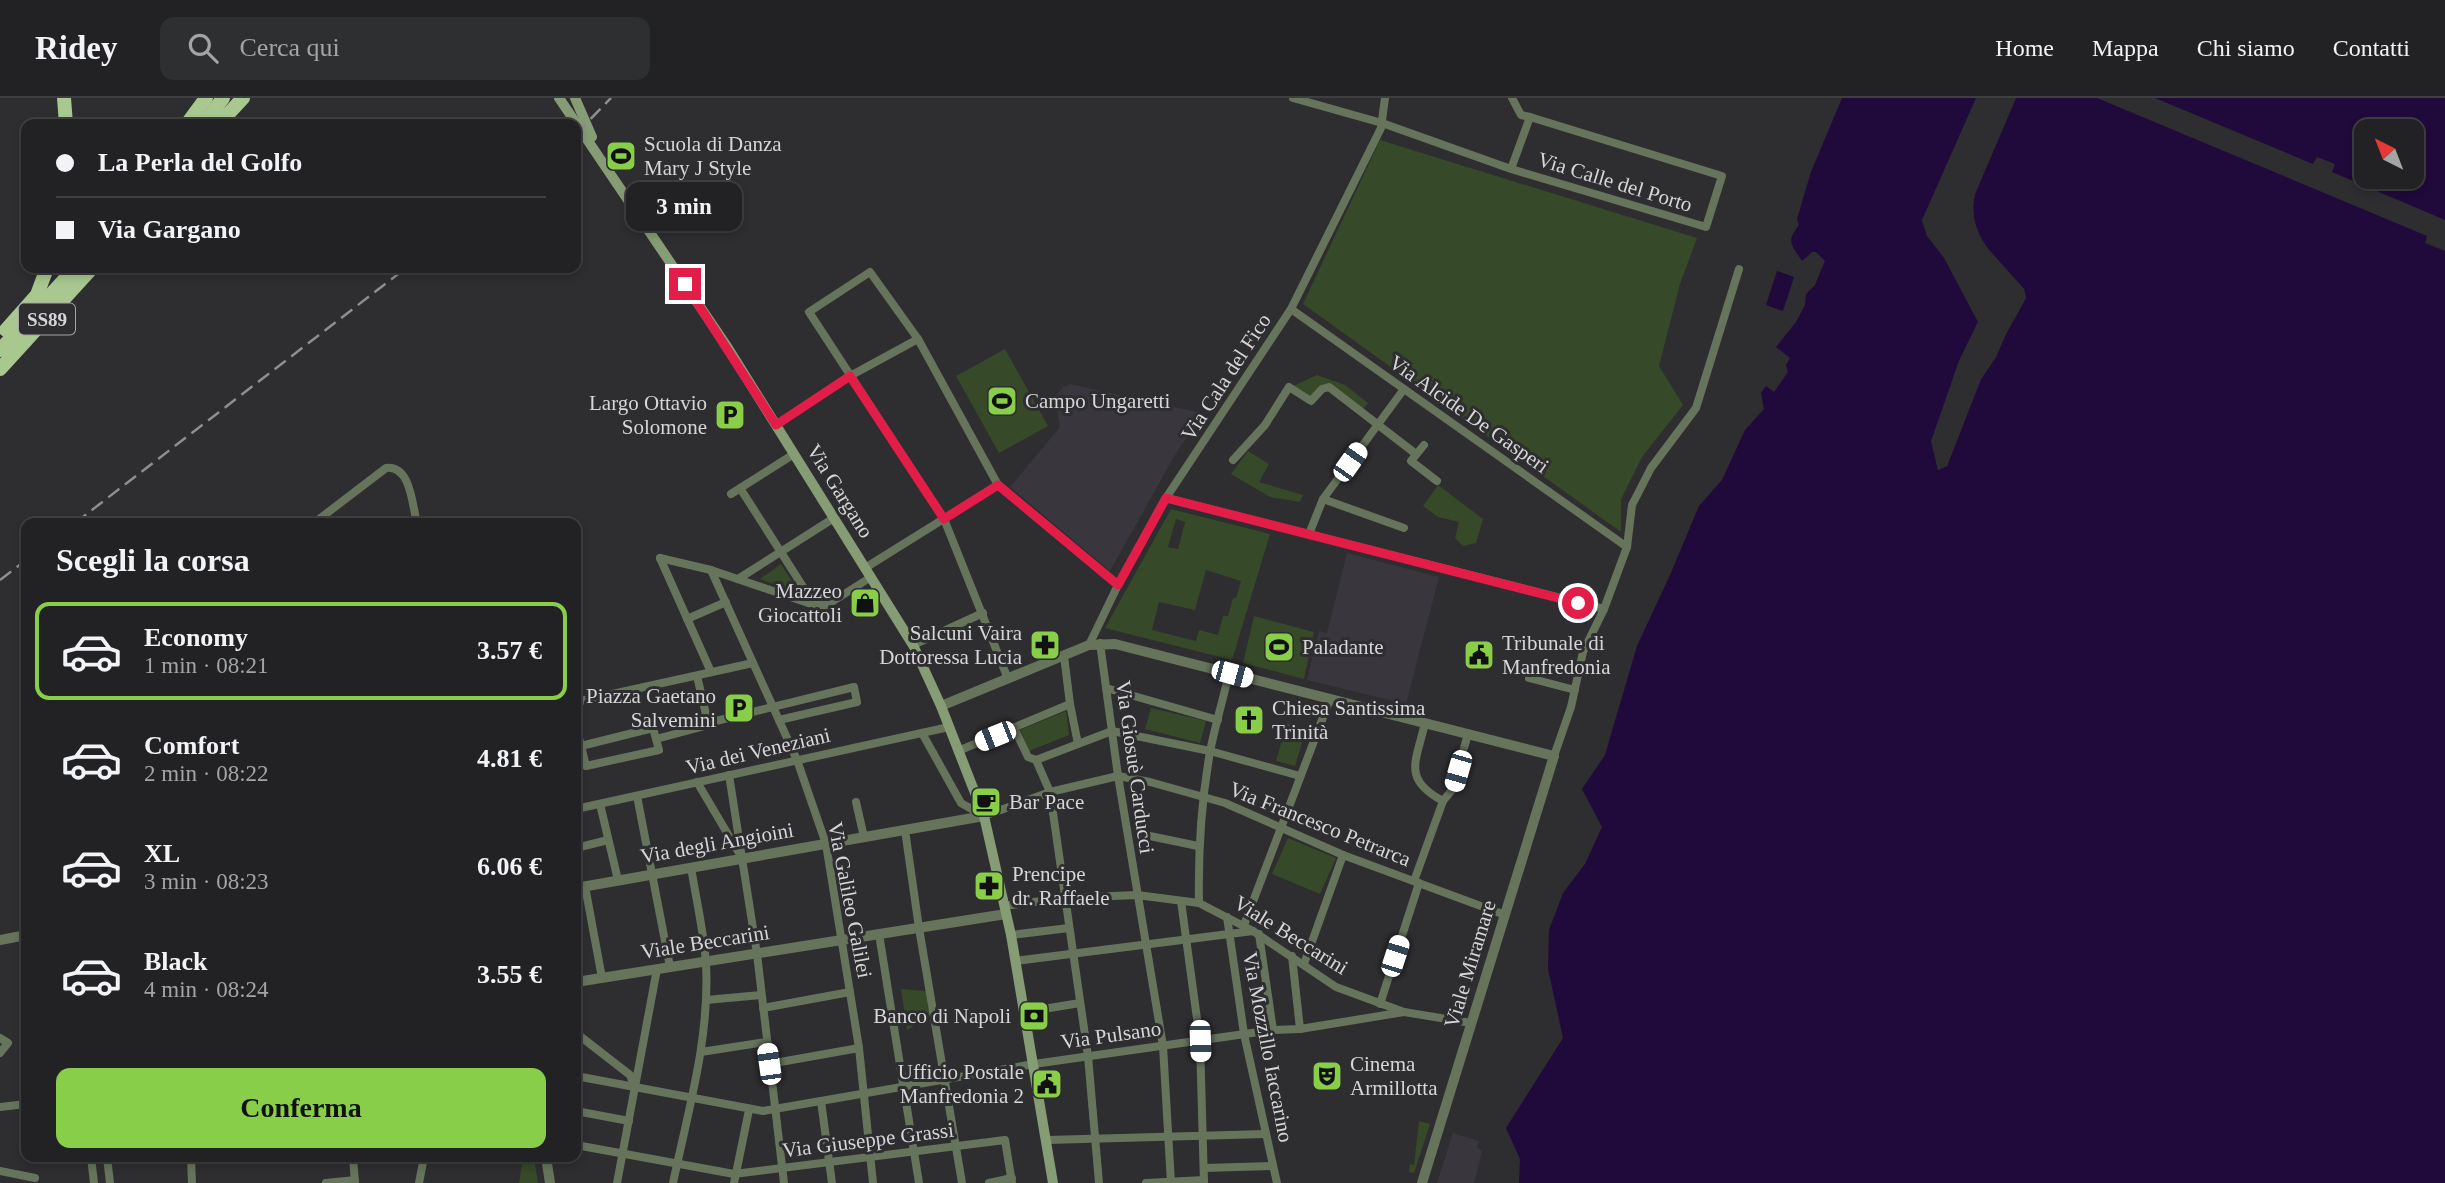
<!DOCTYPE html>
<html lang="it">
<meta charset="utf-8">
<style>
:root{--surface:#222224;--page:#2e2f31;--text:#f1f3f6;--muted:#a2a4a6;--line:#3f3f41;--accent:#89ce48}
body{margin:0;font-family:Georgia,serif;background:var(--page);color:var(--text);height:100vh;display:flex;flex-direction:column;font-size:26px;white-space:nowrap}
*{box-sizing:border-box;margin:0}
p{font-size:23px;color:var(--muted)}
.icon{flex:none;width:38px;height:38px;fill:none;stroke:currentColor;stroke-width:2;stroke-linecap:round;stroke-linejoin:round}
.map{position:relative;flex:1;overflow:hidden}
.drawer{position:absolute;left:21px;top:420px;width:560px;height:644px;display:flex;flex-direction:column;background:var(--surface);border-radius:14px;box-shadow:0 4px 10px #0003,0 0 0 2px var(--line)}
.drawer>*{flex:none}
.banner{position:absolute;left:21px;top:21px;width:560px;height:154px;border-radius:14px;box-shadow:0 4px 10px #0003,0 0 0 2px var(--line);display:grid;align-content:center;height:154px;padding:0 35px;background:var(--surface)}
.needle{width:46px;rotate:318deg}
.buttons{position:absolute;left:2354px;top:21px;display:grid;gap:14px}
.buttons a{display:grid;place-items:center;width:70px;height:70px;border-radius:14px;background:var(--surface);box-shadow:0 4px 10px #0003,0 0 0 2px var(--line);font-size:35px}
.end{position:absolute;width:32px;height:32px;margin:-16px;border:9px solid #e11d48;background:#fff;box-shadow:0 0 0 4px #fff}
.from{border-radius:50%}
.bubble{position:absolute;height:49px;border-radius:14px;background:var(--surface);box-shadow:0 4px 10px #0003,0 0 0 2px var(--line);font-size:23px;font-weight:600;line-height:49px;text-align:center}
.car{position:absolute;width:21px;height:42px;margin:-21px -10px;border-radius:9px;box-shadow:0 0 5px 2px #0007;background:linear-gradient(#fff 24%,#345 0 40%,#fff 0 76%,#345 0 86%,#fff 0)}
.banner b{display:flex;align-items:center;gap:24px;height:66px;font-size:26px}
.banner b+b{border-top:2px solid var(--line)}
.banner i{width:18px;height:18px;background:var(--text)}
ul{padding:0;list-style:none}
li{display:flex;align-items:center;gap:21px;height:98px;margin:0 14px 10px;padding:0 21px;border:4px solid transparent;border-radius:14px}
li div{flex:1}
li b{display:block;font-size:26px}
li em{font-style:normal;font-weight:600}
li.selected{border-color:var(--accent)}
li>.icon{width:63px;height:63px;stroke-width:1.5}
h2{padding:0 35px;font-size:32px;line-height:84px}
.button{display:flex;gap:14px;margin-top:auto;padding:14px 35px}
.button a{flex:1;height:80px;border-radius:14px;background:var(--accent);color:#111;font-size:28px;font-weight:600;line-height:80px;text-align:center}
header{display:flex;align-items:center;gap:42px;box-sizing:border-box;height:98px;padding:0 35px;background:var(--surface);border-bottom:2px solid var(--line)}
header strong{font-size:33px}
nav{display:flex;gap:38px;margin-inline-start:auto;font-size:24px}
.search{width:490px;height:63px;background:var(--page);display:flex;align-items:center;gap:18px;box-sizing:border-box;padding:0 24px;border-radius:14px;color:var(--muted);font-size:26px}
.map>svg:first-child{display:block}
</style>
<header>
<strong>Ridey</strong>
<div class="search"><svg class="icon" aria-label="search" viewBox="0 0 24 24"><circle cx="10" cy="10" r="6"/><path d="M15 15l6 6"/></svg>Cerca qui</div>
<nav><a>Home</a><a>Mappa</a><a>Chi siamo</a><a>Contatti</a></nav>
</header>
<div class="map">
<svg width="2445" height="1085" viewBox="0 0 2445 1085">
<rect width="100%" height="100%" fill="#2e2d30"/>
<g fill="#39363e">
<polygon points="1070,286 1206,316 1179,350 1110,473 1010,389 1060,329 1055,299 1063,289"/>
<polygon points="1347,455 1439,479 1406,606 1307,582 1319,533 1327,535"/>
<polygon points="1453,1035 1479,1043 1477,1049 1482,1053 1474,1085 1437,1085"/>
</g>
<g fill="#364928" fill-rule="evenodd">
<polygon points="1380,42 1697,140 1680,186 1659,268 1683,307 1642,359 1621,401 1621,434 1303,206"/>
<polygon points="1005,251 1048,328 999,355 956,278"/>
<polygon points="1317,277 1345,287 1368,305 1362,312 1331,287 1310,300 1291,289"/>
<polygon points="1248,353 1269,366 1259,384 1303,397 1300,404 1270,399 1231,376"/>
<polygon points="1438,387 1483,421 1476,445 1463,448 1455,440 1459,424 1438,419 1423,408"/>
<path d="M1171 411 1270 436 1232 562 1105 530ZM1176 421 1185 424 1178 451 1168 449ZM1206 472 1241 483 1236 500H1233L1228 518H1223L1218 537 1199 532 1196 543 1152 532 1159 504 1195 512Z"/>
<polygon points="781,466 800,496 760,481"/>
<polygon points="1254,518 1314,534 1304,581 1243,565"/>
<polygon points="1151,610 1206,623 1200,645 1145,631"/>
<polygon points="1066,613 1069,637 1029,653 1020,632"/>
<polygon points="1287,625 1306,631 1295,668 1276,663"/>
<polygon points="1288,740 1336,760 1320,796 1272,776"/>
<polygon points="901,891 926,893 930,918 907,932"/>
<polygon points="1419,1023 1430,1026 1414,1075 1409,1074 1410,1066 1414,1067"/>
<polygon points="523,1059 534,1059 538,1085 519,1085"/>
</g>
<g fill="#20093b" fill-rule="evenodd">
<path d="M1842 0H1976L1922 122 1927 138 1944 160 1978 224 1959 263 1932 343 1938 372 1947 368 1981 281 1996 259 2006 236 2026 200 2024 191C1998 161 1966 139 1975 96L2016 0H2445V1085H1519L1520 1061 1506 1030 1563 940 1548 871 1549 832 1563 795 1585 766 1602 729 1582 691 1605 657 1637 548 1670 477 1699 408 1722 382 1745 332 1764 311 1761 295 1766 288 1774 294 1788 274 1786 267 1790 260 1776 249 1796 224 1805 207 1806 196 1815 187 1825 163 1816 154H1812L1802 163C1791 146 1786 144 1799 127L1797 121 1811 74ZM2366 33H2412V79H2366Z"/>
<polygon points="1777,173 1794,179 1783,213 1766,207"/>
</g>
<g fill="#2e2d30">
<polygon points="2012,0 2016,0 1975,96 1973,106 1974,128 1983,145 2024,191 2026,200 2006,236 1996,259 1981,281 1947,368 1938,372 1931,343 1959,263 1978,224 1981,221 1981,225 1962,264 1957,287 1943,317 1935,344 1940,367 1945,365 1956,338 1978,279 1993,257 2023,199 2021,193 1980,147 1971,129 1970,106 1972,94"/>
<polygon points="2097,0 2155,0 2313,66 2317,59 2335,66 2332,74 2445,122 2445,153 2425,145 2427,138"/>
<polygon points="1941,84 1943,86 1926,122 1930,136 1927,138 1922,122"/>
</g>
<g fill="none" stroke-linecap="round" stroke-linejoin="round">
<g stroke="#66745c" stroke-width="8">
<polyline points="1293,0 1382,25 1511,71 1706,129 1722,78 1530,19 1511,71"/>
<polyline points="1512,0 1521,17 1530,19"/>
<polyline points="1291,211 1627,449"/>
<polyline points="918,241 870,174 809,214 944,421 1008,581"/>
<polyline points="776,327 850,278 918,241 998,387 1118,487"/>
<polyline points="1424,347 1411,363 1437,383"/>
<polyline points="1233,362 1265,327 1289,289 1311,303 1322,291 1329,289 1416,356"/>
<polyline points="740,390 814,506"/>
<polyline points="731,396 794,356"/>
<polyline points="1166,400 1604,511"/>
<polyline points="1323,401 1404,430"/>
<path d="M314 425 386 370C411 367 412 407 417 425"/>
<polyline points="1309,436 1323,401 1404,291"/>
<polyline points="660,460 711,472 797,662 826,746 859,950 873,1085"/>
<polyline points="660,460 711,574"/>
<polyline points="865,470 998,387"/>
<polyline points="711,472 814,507 827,507 871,479"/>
<polyline points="738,481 834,420"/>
<polyline points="687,521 726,504"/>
<polyline points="1100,545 1118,678 1163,948 1171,1085"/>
<polyline points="913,547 983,515"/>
<polyline points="1089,547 1118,487 1166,400 1291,211 1381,30 1385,0"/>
<polyline points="697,578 708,625 854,589 857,604 779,622"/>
<polyline points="1529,580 1575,592"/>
<polyline points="1106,590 1218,622"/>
<polyline points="576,604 753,565"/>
<polyline points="1070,606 1078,646"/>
<path d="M1425 625C1416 664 1402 681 1443 703"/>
<polyline points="576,628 581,648"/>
<polygon points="653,630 659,652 586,668 581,648"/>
<polyline points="1014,630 1028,659 1036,662 1050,694 1088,958 1099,1085"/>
<polyline points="922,635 961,705 984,718 1050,694 1118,678 1150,684 1225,705 1343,757 1505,817"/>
<polyline points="656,641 701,629 708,625"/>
<polyline points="958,653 1070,606 1064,558"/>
<polyline points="1554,658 1571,609 1583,554 1604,511 1627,449 1632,407 1651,370 1696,310 1739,171"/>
<polyline points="1036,662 1112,633 1210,653 1300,678"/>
<polyline points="729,677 757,856 784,1085"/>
<polyline points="697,684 739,755"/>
<polyline points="637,698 670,869"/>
<polyline points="856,704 864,739"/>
<polyline points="600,706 618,782"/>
<polyline points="576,711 949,629"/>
<polyline points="905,732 919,830 962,1085"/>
<polyline points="1145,737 1198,748"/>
<polyline points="576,750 608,742"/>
<polyline points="1414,783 1443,703 1452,692 1468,636"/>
<polyline points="585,788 602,880"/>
<polyline points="1181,803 1200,943 1204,1085"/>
<path d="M1199 805C1198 755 1201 705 1210 654 1215 628 1223 602 1229 575"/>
<polyline points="1004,808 1064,800 1137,797 1199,805 1253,833 1336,889 1404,914 1471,925"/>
<polyline points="1227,819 1244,936 1277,1085"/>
<polyline points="1244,827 1330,601"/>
<polyline points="879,836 919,1085"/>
<polyline points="1259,836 1273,932"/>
<polyline points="1011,837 1069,830"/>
<polyline points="1292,858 1300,931"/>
<polyline points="1015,863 1253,833"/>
<polyline points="1304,866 1343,757"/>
<polyline points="706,902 761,897"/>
<polyline points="1380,906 1419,785"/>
<polyline points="763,910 850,894"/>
<polyline points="1025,914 1080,905"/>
<polyline points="576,935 630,977 635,990"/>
<polyline points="0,940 8,945 0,955"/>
<polyline points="701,954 766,944"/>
<polyline points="769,966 859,950"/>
<polyline points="576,978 763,1013 1034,966 1273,932 1300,931 1404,914"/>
<polyline points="821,1003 832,1085"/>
<polyline points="0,1009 26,1006"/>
<polyline points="576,1013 629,1023"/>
<polyline points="1047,1042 1266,1036"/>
<polyline points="576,1047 734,1076 1005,1042 1012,1085"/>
<polyline points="91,1059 94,1085"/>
<polyline points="107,1059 110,1085"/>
<polyline points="191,1059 192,1085"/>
<polyline points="353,1059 355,1085"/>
<polyline points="1204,1070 1273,1068"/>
<polyline points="0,1073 35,1080"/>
<polyline points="326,1085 355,1082"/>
<polyline points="419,1085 424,1059"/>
<polyline points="617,1085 657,871"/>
<path d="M673 1085C688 1013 710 940 706 866 704 834 696 801 691 769"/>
<polyline points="734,1085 749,1012"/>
<polyline points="989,1085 1012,1080"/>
<polyline points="1146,1085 1204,1082"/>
</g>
<g stroke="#66745c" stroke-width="10">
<polyline points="941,608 1089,547 1115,546 1554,658 1422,1085"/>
<polyline points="576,790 984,718"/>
<polyline points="0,842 26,837"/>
<polyline points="576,884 1006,816"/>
<polyline points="546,1059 550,1085"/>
</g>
<g stroke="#859c75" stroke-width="10">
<polyline points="559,0 726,247 913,547 941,608 984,718 1011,837 1053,1085"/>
<polyline points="575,0 592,39"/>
</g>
<g stroke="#a8c890" stroke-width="14">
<polyline points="64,0 66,26"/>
<polyline points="187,26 206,0"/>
<polyline points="204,26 223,0"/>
<polyline points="219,26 243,0"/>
<polyline points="6,232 37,197 47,170"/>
<polyline points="0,252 75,170"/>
<polyline points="0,271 92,170"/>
</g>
<g stroke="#8e8e90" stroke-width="2.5" stroke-dasharray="14 7" stroke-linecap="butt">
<polyline points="576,36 611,0"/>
<polyline points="75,425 406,170"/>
<polyline points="0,482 26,462"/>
</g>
</g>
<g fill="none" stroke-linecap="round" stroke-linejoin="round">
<polyline stroke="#e11d48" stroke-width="9" points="685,186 776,327 850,278 944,421 998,387 1118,487 1166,400 1578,505"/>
</g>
<defs>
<g id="stadium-square" transform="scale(1.575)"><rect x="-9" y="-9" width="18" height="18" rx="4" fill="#89ce48" stroke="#2e2d30"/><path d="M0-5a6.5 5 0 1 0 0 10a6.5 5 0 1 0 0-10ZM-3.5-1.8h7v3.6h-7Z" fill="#111"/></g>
<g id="parking-square" transform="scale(1.575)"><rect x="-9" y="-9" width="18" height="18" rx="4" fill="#89ce48" stroke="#2e2d30"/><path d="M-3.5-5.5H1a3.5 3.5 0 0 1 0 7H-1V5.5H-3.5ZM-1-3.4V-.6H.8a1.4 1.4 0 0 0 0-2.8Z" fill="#111"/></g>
<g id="shop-square" transform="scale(1.575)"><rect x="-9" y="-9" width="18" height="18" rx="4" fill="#89ce48" stroke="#2e2d30"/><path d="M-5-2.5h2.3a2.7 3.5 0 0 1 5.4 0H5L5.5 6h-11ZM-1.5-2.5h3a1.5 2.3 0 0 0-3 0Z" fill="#111"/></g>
<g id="pharmacy-square" transform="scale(1.575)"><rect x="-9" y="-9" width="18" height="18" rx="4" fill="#89ce48" stroke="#2e2d30"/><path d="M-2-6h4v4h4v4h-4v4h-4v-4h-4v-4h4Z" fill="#111"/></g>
<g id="civic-square" transform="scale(1.575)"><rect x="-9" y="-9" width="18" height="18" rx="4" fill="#89ce48" stroke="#2e2d30"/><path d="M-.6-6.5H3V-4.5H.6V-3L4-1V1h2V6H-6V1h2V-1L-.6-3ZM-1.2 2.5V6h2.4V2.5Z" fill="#111"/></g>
<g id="church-square" transform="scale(1.575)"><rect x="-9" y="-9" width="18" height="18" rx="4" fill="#89ce48" stroke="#2e2d30"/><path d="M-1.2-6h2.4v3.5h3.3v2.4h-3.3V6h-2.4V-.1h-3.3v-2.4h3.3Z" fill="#111"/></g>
<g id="cafe-square" transform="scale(1.575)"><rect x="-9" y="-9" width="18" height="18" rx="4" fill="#89ce48" stroke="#2e2d30"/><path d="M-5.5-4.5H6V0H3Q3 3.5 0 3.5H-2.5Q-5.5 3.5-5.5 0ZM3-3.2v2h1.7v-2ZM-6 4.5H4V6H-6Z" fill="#111"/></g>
<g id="bank-square" transform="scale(1.575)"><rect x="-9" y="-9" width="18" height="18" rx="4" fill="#89ce48" stroke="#2e2d30"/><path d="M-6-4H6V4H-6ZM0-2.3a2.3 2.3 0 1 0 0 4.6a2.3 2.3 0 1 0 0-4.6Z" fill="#111"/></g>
<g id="theatre-square" transform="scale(1.575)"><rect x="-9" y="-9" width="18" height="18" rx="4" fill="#89ce48" stroke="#2e2d30"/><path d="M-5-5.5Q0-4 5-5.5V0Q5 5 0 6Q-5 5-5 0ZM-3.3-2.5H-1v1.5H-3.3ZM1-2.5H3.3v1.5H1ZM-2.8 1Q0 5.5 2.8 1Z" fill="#111"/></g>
</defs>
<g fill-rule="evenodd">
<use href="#stadium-square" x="621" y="58"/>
<use href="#stadium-square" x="1002" y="303"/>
<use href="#parking-square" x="730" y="317"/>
<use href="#shop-square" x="865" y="505"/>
<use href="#pharmacy-square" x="1045" y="547"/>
<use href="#stadium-square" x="1279" y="549"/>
<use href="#civic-square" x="1479" y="557"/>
<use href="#parking-square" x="739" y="610"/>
<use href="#church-square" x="1249" y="622"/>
<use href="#cafe-square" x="986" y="704"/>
<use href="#pharmacy-square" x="989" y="788"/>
<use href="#bank-square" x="1034" y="918"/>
<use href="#theatre-square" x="1327" y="978"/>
<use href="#civic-square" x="1047" y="986"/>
</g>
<g text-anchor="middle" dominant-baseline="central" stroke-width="6" stroke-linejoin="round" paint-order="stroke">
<rect fill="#2e2d30" stroke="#a4a3a6" stroke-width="2" x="19" y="205.5" width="56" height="31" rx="5"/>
<g font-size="19" font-weight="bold" fill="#d6d6d8">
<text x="47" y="221">SS89</text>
</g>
<g font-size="21" fill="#d6d6d8" stroke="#2e2d30" text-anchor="start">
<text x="644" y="46">Scuola di Danza<tspan x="644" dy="24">Mary J Style</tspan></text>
<text x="1025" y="303">Campo Ungaretti</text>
<text x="707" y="305" text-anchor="end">Largo Ottavio<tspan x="707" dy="24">Solomone</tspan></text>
<text x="842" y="493" text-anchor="end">Mazzeo<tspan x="842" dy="24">Giocattoli</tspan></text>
<text x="1022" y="535" text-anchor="end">Salcuni Vaira<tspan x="1022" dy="24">Dottoressa Lucia</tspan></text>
<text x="1502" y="545">Tribunale di<tspan x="1502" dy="24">Manfredonia</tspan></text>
<text x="1302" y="549">Paladante</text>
<text x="716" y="598" text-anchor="end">Piazza Gaetano<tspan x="716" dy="24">Salvemini</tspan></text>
<text x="1272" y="610">Chiesa Santissima<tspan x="1272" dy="24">Trinità</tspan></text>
<text x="1009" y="704">Bar Pace</text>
<text x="1012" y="776">Prencipe<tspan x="1012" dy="24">dr. Raffaele</tspan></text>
<text x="1011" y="918" text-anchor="end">Banco di Napoli</text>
<text x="1350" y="966">Cinema<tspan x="1350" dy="24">Armillotta</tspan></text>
<text x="1024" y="974" text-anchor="end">Ufficio Postale<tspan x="1024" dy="24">Manfredonia 2</tspan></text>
</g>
<g font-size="21" fill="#d6d6d8" stroke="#2e2d30">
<text transform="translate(1615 84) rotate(17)">Via Calle del Porto</text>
<text transform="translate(1226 279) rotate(-57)">Via Cala del Fico</text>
<text transform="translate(1469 316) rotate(35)">Via Alcide De Gasperi</text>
<text transform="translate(840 393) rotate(58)">Via Gargano</text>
<text transform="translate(758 653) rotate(-13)">Via dei Veneziani</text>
<text transform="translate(1135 669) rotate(82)">Via Giosuè Carducci</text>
<text transform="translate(1320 726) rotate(22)">Via Francesco Petrarca</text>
<text transform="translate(717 745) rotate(-10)">Via degli Angioini</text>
<text transform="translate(850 802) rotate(79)">Via Galileo Galilei</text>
<text transform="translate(1291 837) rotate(32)">Viale Beccarini</text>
<text transform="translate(705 844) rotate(-9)">Viale Beccarini</text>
<text transform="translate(1470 866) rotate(-73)">Viale Miramare</text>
<text transform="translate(1111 937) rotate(-8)">Via Pulsano</text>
<text transform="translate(1268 949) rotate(79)">Via Mozzillo Iaccarino</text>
<text transform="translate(868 1042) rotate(-7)">Via Giuseppe Grassi</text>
</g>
</g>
</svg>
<div class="buttons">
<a><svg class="needle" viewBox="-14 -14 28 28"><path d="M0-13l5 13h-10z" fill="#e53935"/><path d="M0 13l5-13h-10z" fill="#a2a4a6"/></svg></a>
</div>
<i class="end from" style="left:1578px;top:505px"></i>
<i class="end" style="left:685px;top:186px"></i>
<div class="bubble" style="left:626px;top:84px;width:116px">3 min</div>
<i class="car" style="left:1350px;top:364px;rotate:35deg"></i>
<i class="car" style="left:1232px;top:576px;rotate:105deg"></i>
<i class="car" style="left:995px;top:638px;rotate:248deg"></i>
<i class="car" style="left:1458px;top:673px;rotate:196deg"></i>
<i class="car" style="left:1395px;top:858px;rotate:18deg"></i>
<i class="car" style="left:1200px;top:943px;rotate:178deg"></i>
<i class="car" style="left:769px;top:966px;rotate:352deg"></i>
<div class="banner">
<b><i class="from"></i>La Perla del Golfo</b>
<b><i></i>Via Gargano</b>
</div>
<section class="drawer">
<h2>Scegli la corsa</h2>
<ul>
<li class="selected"><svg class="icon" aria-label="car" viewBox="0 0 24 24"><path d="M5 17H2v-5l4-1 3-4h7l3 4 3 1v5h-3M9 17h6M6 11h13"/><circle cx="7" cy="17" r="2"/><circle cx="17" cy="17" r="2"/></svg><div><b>Economy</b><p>1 min · 08:21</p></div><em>3.57 €</em></li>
<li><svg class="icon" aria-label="car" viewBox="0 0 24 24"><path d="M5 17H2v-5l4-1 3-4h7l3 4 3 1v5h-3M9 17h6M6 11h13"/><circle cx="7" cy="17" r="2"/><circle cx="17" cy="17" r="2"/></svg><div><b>Comfort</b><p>2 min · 08:22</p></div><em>4.81 €</em></li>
<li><svg class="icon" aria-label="car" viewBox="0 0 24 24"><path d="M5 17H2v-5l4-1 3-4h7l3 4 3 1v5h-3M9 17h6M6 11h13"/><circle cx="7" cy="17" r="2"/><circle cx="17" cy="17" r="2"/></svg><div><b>XL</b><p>3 min · 08:23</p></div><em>6.06 €</em></li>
<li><svg class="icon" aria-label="car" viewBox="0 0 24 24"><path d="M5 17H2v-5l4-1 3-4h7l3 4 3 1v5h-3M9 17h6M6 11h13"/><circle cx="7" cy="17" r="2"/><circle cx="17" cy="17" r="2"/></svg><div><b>Black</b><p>4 min · 08:24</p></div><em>3.55 €</em></li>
</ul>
<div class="button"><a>Conferma</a></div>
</section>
</div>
